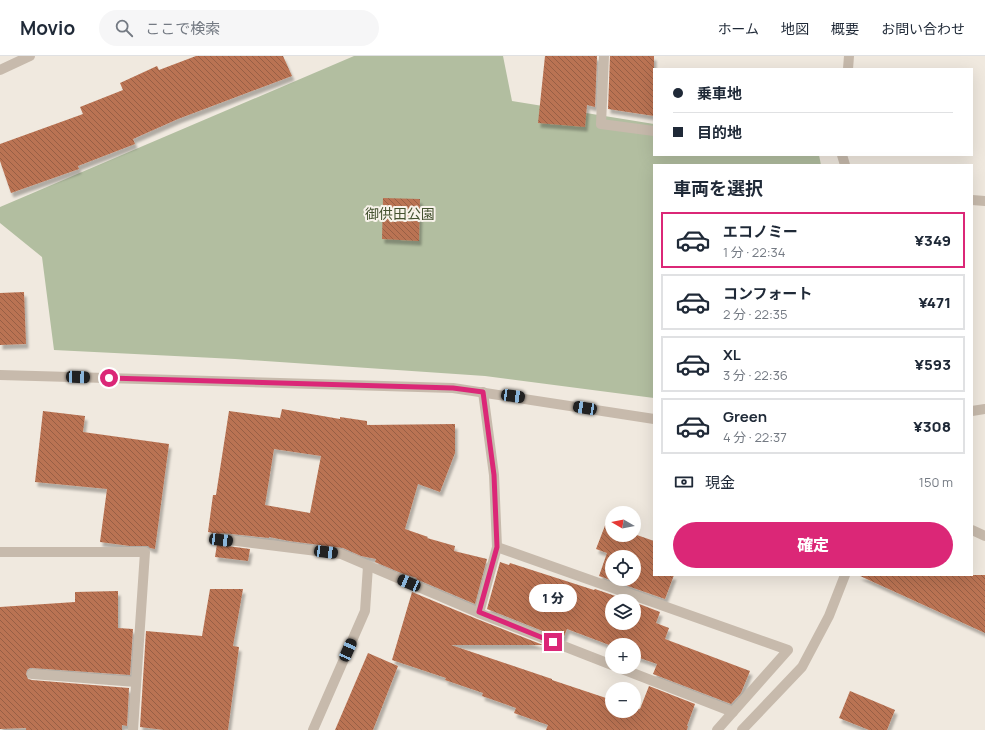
<!DOCTYPE html>
<html lang="ja">
<meta charset="utf-8">
<style>
:root{--surface:#fff;--page:#f6f6f7;--text:#1f2937;--muted:#747a83;--line:#e0e1e3;--accent:#db2777}
body{margin:0;font-family:Manrope,"Noto Sans JP",sans-serif;background:var(--page);color:var(--text);height:100vh;display:flex;flex-direction:column;font-size:15px;white-space:nowrap}
*{box-sizing:border-box;margin:0}
p{font-size:13px;color:var(--muted)}
.icon{flex:none;width:22px;height:22px;fill:none;stroke:currentColor;stroke-width:2;stroke-linecap:round;stroke-linejoin:round}
.map{position:relative;flex:1;overflow:hidden}
.sheet{position:absolute;left:653px;top:108px;width:320px;height:412px;display:flex;flex-direction:column;background:var(--surface);border-radius:0px;box-shadow:0 4px 16px #0002}
.sheet>*{flex:none}
.top-card{position:absolute;left:653px;top:12px;width:320px;height:88px;border-radius:0px;box-shadow:0 4px 16px #0002;display:grid;align-content:center;height:88px;padding:0 20px;background:var(--surface)}
.needle{width:26px;rotate:279deg}
.tools{position:absolute;left:605px;top:450px;display:grid;gap:8px}
.tools a{display:grid;place-items:center;width:36px;height:36px;border-radius:50%;background:var(--surface);box-shadow:0 4px 16px #0002;font-size:20px}
.end{position:absolute;width:18px;height:18px;margin:-9px;border:5px solid #db2777;background:#fff;box-shadow:0 0 0 2px #fff}
.from{border-radius:50%}
.bubble{position:absolute;height:28px;border-radius:14px;background:var(--surface);box-shadow:0 4px 16px #0002;font-size:13px;font-weight:800;line-height:28px;text-align:center}
.car{position:absolute;width:12px;height:24px;margin:-12px -6px;border-radius:5px;box-shadow:0 0 3px 1px #0007;background:linear-gradient(#222 24%,#8ab4d8 0 40%,#222 0 76%,#8ab4d8 0 86%,#222 0)}
.top-card b{display:flex;align-items:center;gap:14px;height:38px;font-size:15px}
.top-card b+b{border-top:1px solid var(--line)}
.top-card i{width:10px;height:10px;background:var(--text)}
ul{padding:0;list-style:none}
li{display:flex;align-items:center;gap:12px;height:56px;margin:0 8px 6px;padding:0 12px;border:2px solid var(--line);border-radius:0px}
li div{flex:1}
li b{display:block;font-size:15px}
li em{font-style:normal;font-weight:800}
li.selected{border-color:var(--accent)}
li>.icon{width:36px;height:36px;stroke-width:1.5}
h2{padding:0 20px;font-size:18px;line-height:48px}
.pay{display:flex;align-items:center;gap:10px;height:44px;padding:0 20px;font-size:15px}
.pay p{margin-inline-start:auto}
.button{display:flex;gap:8px;margin-top:auto;padding:8px 20px}
.button a{flex:1;height:46px;border-radius:24px;background:var(--accent);color:#fff;font-size:16px;font-weight:800;line-height:46px;text-align:center}
header{display:flex;align-items:center;gap:24px;box-sizing:border-box;height:56px;padding:0 20px;background:var(--surface);border-bottom:1px solid var(--line)}
header strong{font-size:19px}
nav{display:flex;gap:22px;margin-inline-start:auto;font-size:14px}
.search{width:280px;height:36px;background:var(--page);display:flex;align-items:center;gap:10px;box-sizing:border-box;padding:0 14px;border-radius:22px;color:var(--muted);font-size:15px}
.map>svg:first-child{display:block}
</style>
<header>
<strong>Movio</strong>
<div class="search"><svg class="icon" aria-label="search" viewBox="0 0 24 24"><circle cx="10" cy="10" r="6"/><path d="M15 15l6 6"/></svg>ここで検索</div>
<nav><a>ホーム</a><a>地図</a><a>概要</a><a>お問い合わせ</a></nav>
</header>
<div class="map">
<svg width="985" height="674" viewBox="0 0 985 674">
<defs>
<pattern id="building-back-hatch" width="6" height="6" patternUnits="userSpaceOnUse"><rect width="6" height="6" fill="#ba7353"/><path d="M-1 5l2 2M0 0l6 6M5-1l2 2" fill="none" stroke="#985f45"/></pattern>
<filter id="shadow"><feDropShadow dx="2.5" dy="4.5" stdDeviation="1" flood-color="#0004"/></filter>
</defs>
<rect width="100%" height="100%" fill="#f0e9df"/>
<polygon fill="#b2bea0" points="354,0 503,0 512,45 654,68 654,99 819,99 821,109 654,109 654,342 485,320 235,303 54,294 42,201 0,167 0,151"/>
<g fill="url(#building-back-hatch)" fill-rule="evenodd" filter="url(#shadow)">
<polygon points="196,0 283,0 292,20 178,63 133,83 135,88 78,110 79,113 11,137 0,105 0,88 83,58 80,51 123,34 120,27 157,10 159,14"/>
<polygon points="545,0 597,0 595,51 587,49 585,71 538,67"/>
<polygon points="610,0 654,0 654,60 608,53"/>
<polygon points="383,142 420,143 419,185 382,183"/>
<polygon points="24,236 26,288 0,289 0,237"/>
<path d="M282 353 340 363V361L367 365V369L455 368V397L440 436 418 428 405 473 428 481 427 482 455 490 454 495 487 503 475 548 416 523 417 522 401 517 375 506 376 503 361 500 343 492 289 485 269 481V482L222 477 218 478 208 476 213 439H216L229 355 280 362ZM274 393 321 400 310 457 265 449Z"/>
<polygon points="43,355 85,360 83,376 169,388 155,493 150,492 148,490 130,490 100,486 107,433 35,426"/>
<path d="M606 467 612 469V479H634V478L654 485V519H674L665 543 599 520 607 497 596 493ZM612 501H634V523H612Z"/>
<polygon points="217,488 220,489 250,493 248,505 215,501"/>
<polygon points="500,506 509,509 510,507 594,534 595,533 630,545 612,545 612,567 634,567 634,546 660,556 656,567 669,572 665,583 750,615 741,637 731,648 653,618 657,608 634,600 634,589 612,589 612,590 567,573 563,583 487,553"/>
<polygon points="858,519 985,519 985,577"/>
<polygon points="210,533 243,533 233,590 239,591 228,674 164,674 140,671 146,575 202,580"/>
<polygon points="118,535 118,572 133,573 130,619 32,612 30,612 27,614 26,618 28,623 32,624 129,632 127,670 122,669 122,674 26,674 26,672 0,673 0,551 75,546 75,536"/>
<polygon points="412,536 477,563 543,589 451,589 552,623 552,624 612,644 612,655 634,655 634,651 640,653 649,630 695,648 687,670 688,670 687,674 546,674 548,669 514,657 516,652 482,640 483,637 445,624 446,622 392,604"/>
<polygon points="368,597 398,610 373,674 335,674"/>
<polygon points="850,635 895,654 887,674 869,674 839,662"/>
</g>
<g fill="none" stroke-linecap="round" stroke-linejoin="round">
<g stroke="#c7baac" stroke-width="10">
<polyline points="604,0 601,68 654,75"/>
<polyline points="32,618 136,626"/>
</g>
<g stroke="#c7baac" stroke-width="10">
<polyline points="848,13 849,0"/>
<polyline points="0,14 30,0"/>
<polyline points="842,99 845,109"/>
<polyline points="972,144 985,145"/>
<polyline points="0,319 453,332 654,363"/>
<polyline points="972,355 985,353"/>
<polyline points="972,474 985,480"/>
<polyline points="221,483 341,498 479,557 612,609"/>
<polyline points="497,491 788,594 717,674"/>
<polyline points="0,496 145,496 133,674"/>
<polyline points="479,557 497,491 494,419 483,336"/>
<polyline points="617,611 733,656"/>
<polyline points="313,674 365,555 368,510"/>
<polyline points="742,674 802,611 829,560 845,519"/>
</g>
</g>
<g fill="none" stroke-linecap="round" stroke-linejoin="round">
<polyline stroke="#db2777" stroke-width="5" points="109,322 453,332 483,336 494,419 497,491 479,556 553,586"/>
</g>
<g text-anchor="middle" dominant-baseline="central" stroke-width="4" stroke-linejoin="round" paint-order="stroke">
<g font-size="14" fill="#445230" stroke="#f8f3eb">
<text x="400" y="157">御供田公園</text>
</g>
</g>
</svg>
<div class="tools">
<a><svg class="needle" viewBox="-14 -14 28 28"><path d="M0-13l5 13h-10z" fill="#e53935"/><path d="M0 13l5-13h-10z" fill="#747a83"/></svg></a>
<a><svg class="icon" aria-label="locate" viewBox="0 0 24 24"><circle cx="12" cy="12" r="6"/><path d="M12 2v4M12 18v4M2 12h4M18 12h4"/></svg></a>
<a><svg class="icon" aria-label="layers" viewBox="0 0 24 24"><path d="M12 4l9 5-9 5-9-5zM3 14l9 5 9-5"/></svg></a>
<a>+</a>
<a>−</a>
</div>
<i class="end from" style="left:109px;top:322px"></i>
<i class="end" style="left:553px;top:586px"></i>
<div class="bubble" style="left:529px;top:528px;width:48px">1 分</div>
<i class="car" style="left:78px;top:321px;rotate:92deg"></i>
<i class="car" style="left:513px;top:340px;rotate:98deg"></i>
<i class="car" style="left:585px;top:352px;rotate:279deg"></i>
<i class="car" style="left:221px;top:484px;rotate:97deg"></i>
<i class="car" style="left:326px;top:496px;rotate:97deg"></i>
<i class="car" style="left:409px;top:527px;rotate:293deg"></i>
<i class="car" style="left:348px;top:594px;rotate:24deg"></i>
<div class="top-card">
<b><i class="from"></i>乗車地</b>
<b><i></i>目的地</b>
</div>
<section class="sheet">
<h2>車両を選択</h2>
<ul>
<li class="selected"><svg class="icon" aria-label="car" viewBox="0 0 24 24"><path d="M5 17H2v-5l4-1 3-4h7l3 4 3 1v5h-3M9 17h6M6 11h13"/><circle cx="7" cy="17" r="2"/><circle cx="17" cy="17" r="2"/></svg><div><b>エコノミー</b><p>1 分 · 22:34</p></div><em>¥349</em></li>
<li><svg class="icon" aria-label="car" viewBox="0 0 24 24"><path d="M5 17H2v-5l4-1 3-4h7l3 4 3 1v5h-3M9 17h6M6 11h13"/><circle cx="7" cy="17" r="2"/><circle cx="17" cy="17" r="2"/></svg><div><b>コンフォート</b><p>2 分 · 22:35</p></div><em>¥471</em></li>
<li><svg class="icon" aria-label="car" viewBox="0 0 24 24"><path d="M5 17H2v-5l4-1 3-4h7l3 4 3 1v5h-3M9 17h6M6 11h13"/><circle cx="7" cy="17" r="2"/><circle cx="17" cy="17" r="2"/></svg><div><b>XL</b><p>3 分 · 22:36</p></div><em>¥593</em></li>
<li><svg class="icon" aria-label="car" viewBox="0 0 24 24"><path d="M5 17H2v-5l4-1 3-4h7l3 4 3 1v5h-3M9 17h6M6 11h13"/><circle cx="7" cy="17" r="2"/><circle cx="17" cy="17" r="2"/></svg><div><b>Green</b><p>4 分 · 22:37</p></div><em>¥308</em></li>
</ul>
<div class="pay"><svg class="icon" aria-label="cash" viewBox="0 0 24 24"><path d="M3 7h18v10H3z"/><circle cx="12" cy="12" r="2"/></svg>現金<p>150 m</p></div>
<div class="button"><a>確定</a></div>
</section>
</div>
